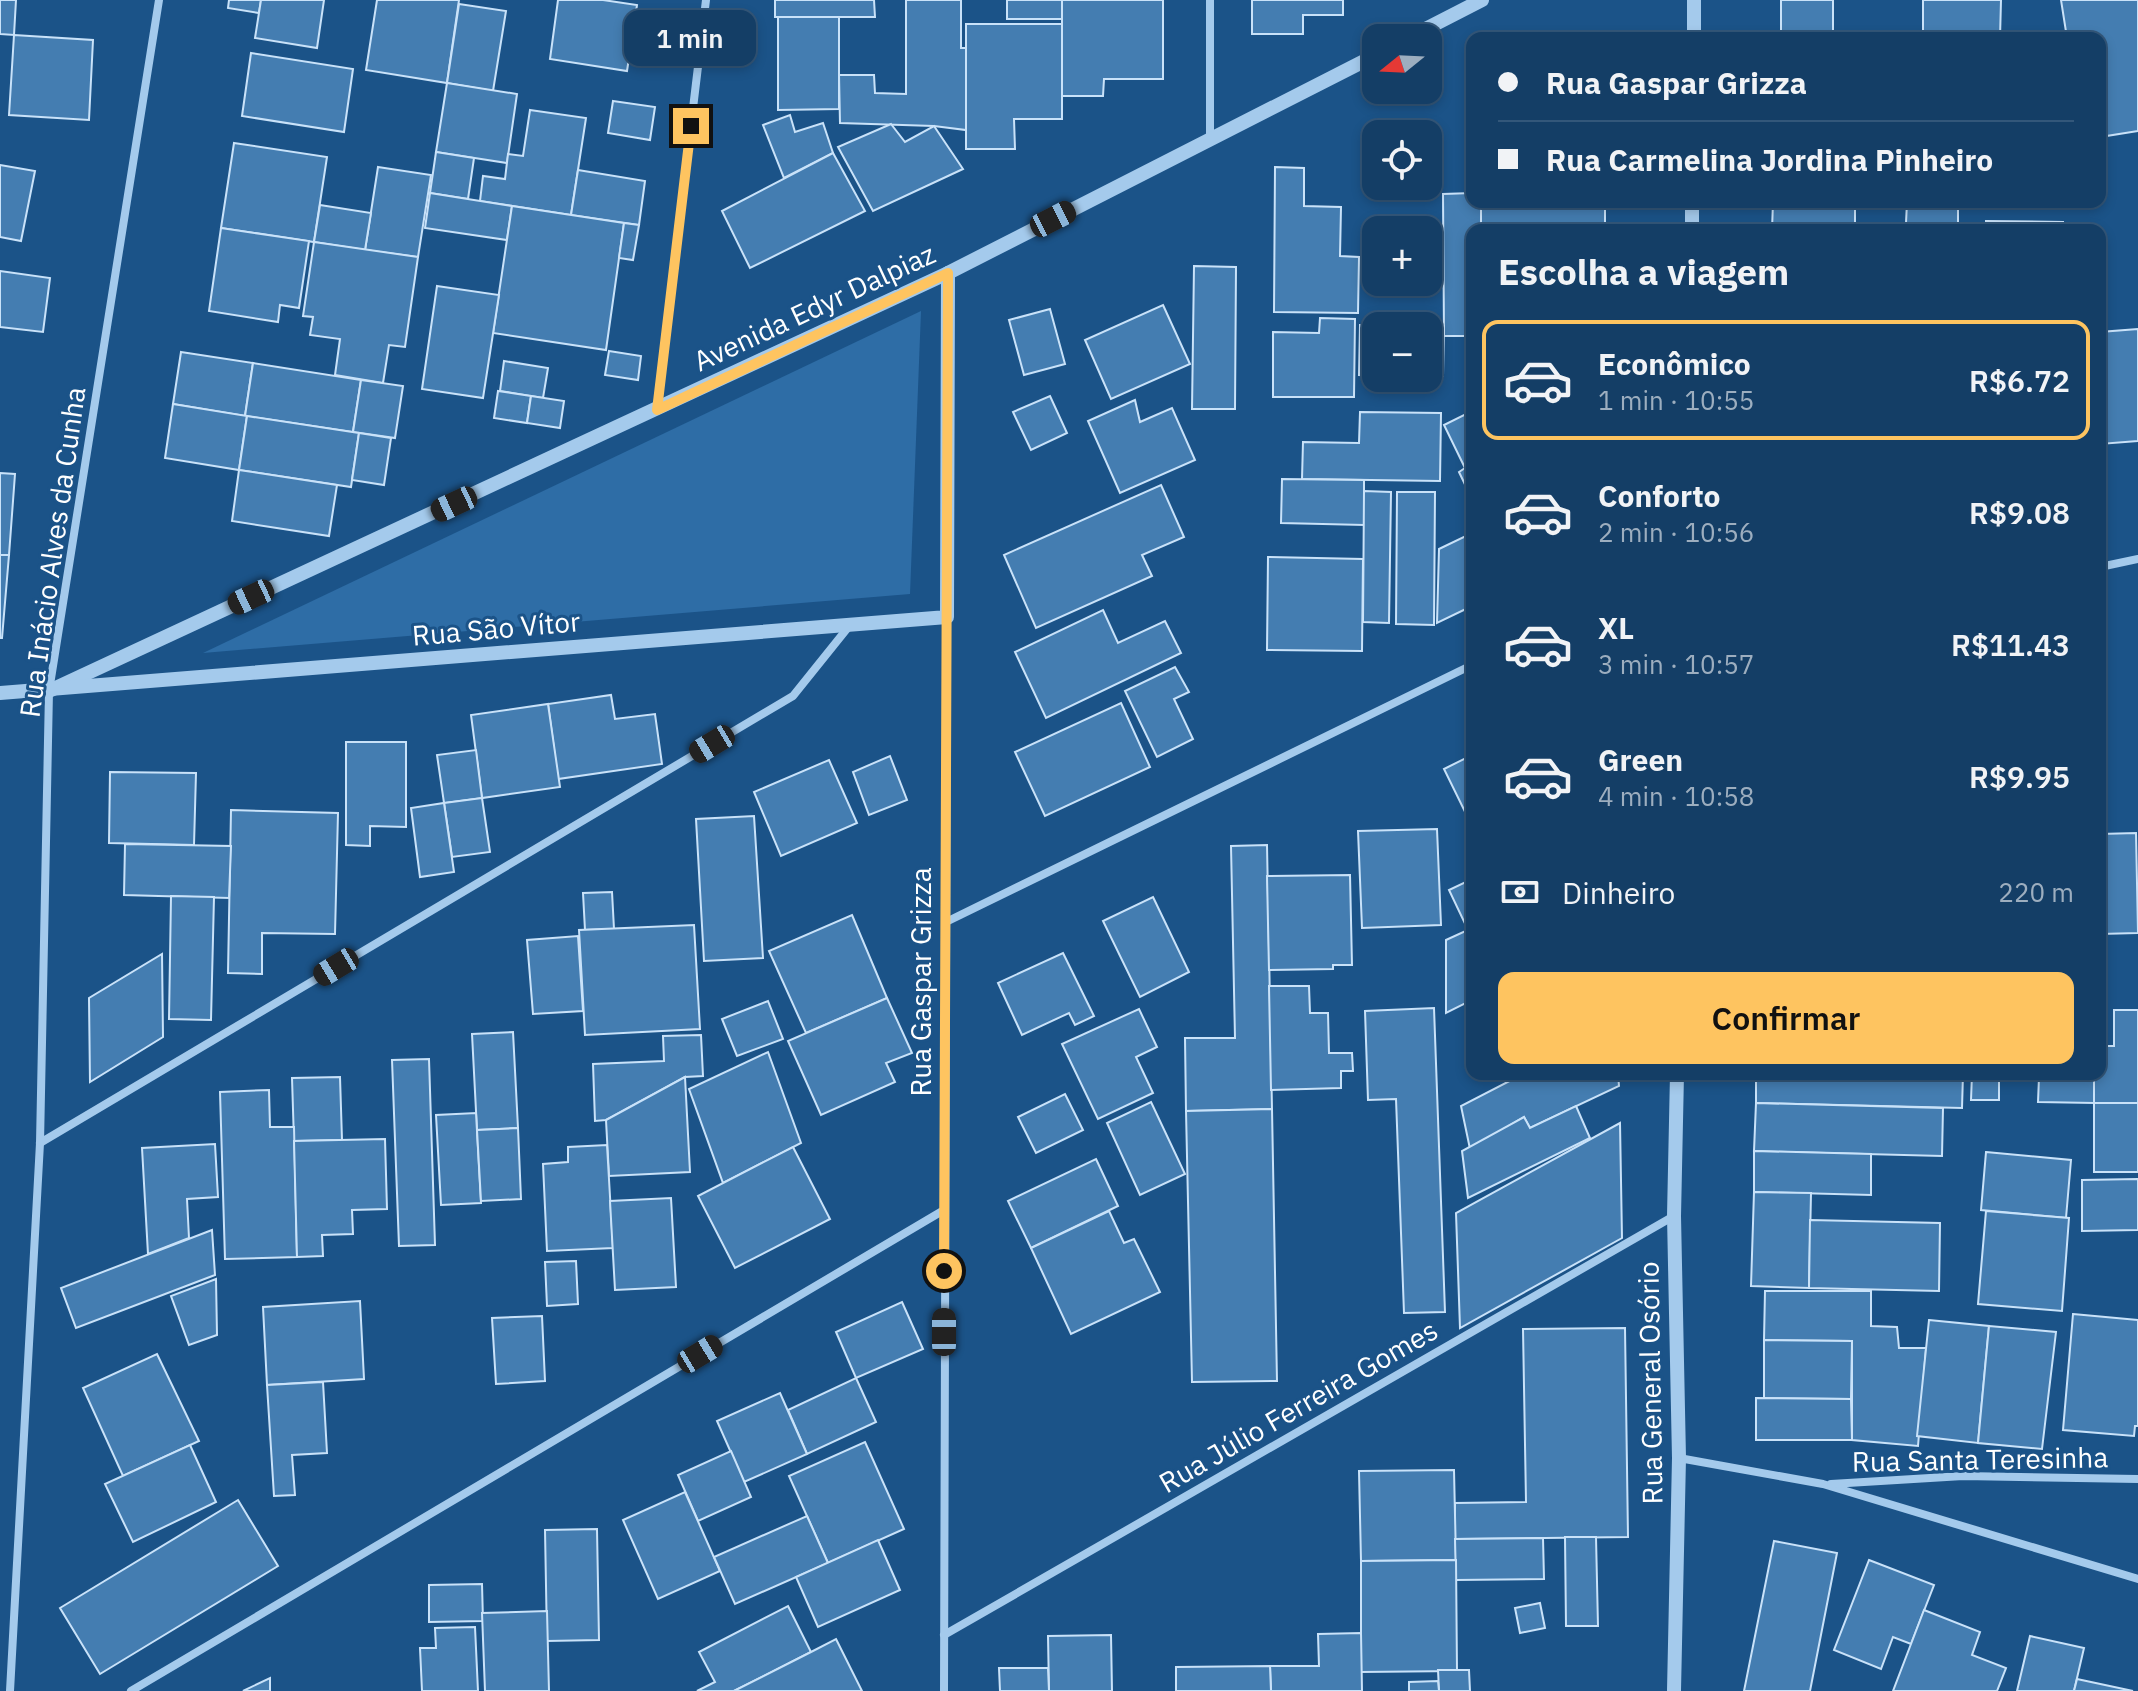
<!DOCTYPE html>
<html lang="pt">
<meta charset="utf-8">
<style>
:root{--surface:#143e66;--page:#21496f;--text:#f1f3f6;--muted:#9daebf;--line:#33577a;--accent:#fec460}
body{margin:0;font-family:"IBM Plex Sans",sans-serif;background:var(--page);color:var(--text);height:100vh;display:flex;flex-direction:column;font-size:30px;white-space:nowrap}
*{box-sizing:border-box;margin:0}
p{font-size:26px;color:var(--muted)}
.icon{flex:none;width:44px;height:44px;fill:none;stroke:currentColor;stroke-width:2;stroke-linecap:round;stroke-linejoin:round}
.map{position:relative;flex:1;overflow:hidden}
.details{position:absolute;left:1466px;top:224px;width:640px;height:856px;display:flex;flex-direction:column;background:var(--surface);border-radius:16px;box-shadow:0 4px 12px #0003,0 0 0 2px var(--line)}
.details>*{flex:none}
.banner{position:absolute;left:1466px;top:32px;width:640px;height:176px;border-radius:16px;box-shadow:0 4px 12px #0003,0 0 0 2px var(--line);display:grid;align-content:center;height:176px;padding:0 32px;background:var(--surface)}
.needle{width:52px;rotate:252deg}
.controls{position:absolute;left:1362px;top:24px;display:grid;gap:16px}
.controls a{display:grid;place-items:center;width:80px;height:80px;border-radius:16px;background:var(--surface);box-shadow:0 4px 12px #0003,0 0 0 2px var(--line);font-size:40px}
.end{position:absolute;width:36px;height:36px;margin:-18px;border:10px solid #fec460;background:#111;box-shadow:0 0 0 4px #111}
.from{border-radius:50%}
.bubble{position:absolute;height:56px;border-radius:16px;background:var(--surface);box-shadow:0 4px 12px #0003,0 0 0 2px var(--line);font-size:26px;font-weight:600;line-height:56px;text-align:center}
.car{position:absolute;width:24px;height:48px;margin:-24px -12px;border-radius:10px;box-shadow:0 0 6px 2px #0007;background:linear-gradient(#222 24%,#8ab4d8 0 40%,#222 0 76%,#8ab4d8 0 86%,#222 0)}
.banner b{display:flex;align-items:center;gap:28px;height:76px;font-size:30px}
.banner b+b{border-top:2px solid var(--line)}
.banner i{width:20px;height:20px;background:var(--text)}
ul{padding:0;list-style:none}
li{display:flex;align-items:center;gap:24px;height:120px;margin:0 16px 12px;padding:0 16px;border:4px solid transparent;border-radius:16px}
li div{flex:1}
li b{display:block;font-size:30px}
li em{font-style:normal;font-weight:600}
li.current{border-color:var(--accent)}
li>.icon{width:72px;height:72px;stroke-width:1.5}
h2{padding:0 32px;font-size:36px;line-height:96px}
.pay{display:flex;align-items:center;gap:20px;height:88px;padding:0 32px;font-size:30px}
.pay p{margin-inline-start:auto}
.primary-button{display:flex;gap:16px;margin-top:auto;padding:16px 32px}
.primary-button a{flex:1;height:92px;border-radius:16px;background:var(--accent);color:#111;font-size:32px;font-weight:600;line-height:92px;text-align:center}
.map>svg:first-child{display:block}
</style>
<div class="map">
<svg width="2138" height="1691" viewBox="0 0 2138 1691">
<rect width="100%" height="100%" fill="#1b5388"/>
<polygon fill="#2e6da6" points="921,311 910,594 203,653"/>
<g fill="#447db1" stroke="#c9e2f9" stroke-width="2">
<polygon points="0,0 16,0 14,35 0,34"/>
<polygon points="229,0 261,0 259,13 228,8"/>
<polygon points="261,0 324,0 317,48 255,38"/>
<polygon points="377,0 459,0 447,83 366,70"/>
<polygon points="558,0 603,0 637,5 627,71 550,59"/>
<polygon points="775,0 874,0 875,17 775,17"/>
<polygon points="906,0 961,0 961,48 966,48 966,130 934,126 840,123 839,75 874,75 875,93 906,94"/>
<rect x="1007" y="0" width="55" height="19"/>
<polygon points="1062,0 1163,0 1163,79 1104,79 1103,96 1062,96"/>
<polygon points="1252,0 1343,0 1343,15 1303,15 1303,34 1252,34"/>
<rect x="1781" y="0" width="52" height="38"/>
<polygon points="1923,0 2001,0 2000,38 1923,38"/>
<polygon points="2061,0 2138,0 2138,131 2100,137 2100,38 2067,38"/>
<polygon points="459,4 506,11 493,91 447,83"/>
<polygon points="778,17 839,17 839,109 778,110"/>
<polygon points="966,24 1062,24 1062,119 1014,119 1015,149 966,149"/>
<polygon points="14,35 93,40 89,120 9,115"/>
<polygon points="251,53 353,69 344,132 242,116"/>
<polygon points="447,83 517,94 507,163 436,152"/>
<polygon points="613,101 655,107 650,140 608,133"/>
<polygon points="530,110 586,118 571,215 480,201 483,176 505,179 508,154 523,156"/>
<polygon points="790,115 795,132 823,123 833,153 784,178 763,125"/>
<polygon points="891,124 905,142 934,126 963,169 873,211 838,147"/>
<polygon points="234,143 327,157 314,242 221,228"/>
<polygon points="436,152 474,158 468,199 430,193"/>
<polygon points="833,153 865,211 750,268 722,211"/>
<polygon points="0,165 35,171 21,241 0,237"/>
<polygon points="378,167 431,175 418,257 365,250"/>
<polygon points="1275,167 1304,168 1304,206 1341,207 1340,256 1359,257 1358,313 1274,312"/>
<polygon points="578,170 645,181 639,225 571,215"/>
<polygon points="430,193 512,206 507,240 425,228"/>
<polygon points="1472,193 1472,202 1481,202 1481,230 1472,230 1472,336 1444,336 1443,194"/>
<rect x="1481" y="202" width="124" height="28"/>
<polygon points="1773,202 1855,202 1855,230 1772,230"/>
<polygon points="1907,202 1958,202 1958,223 1906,223"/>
<polygon points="320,205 371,213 365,250 314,242"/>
<polygon points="512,206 624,223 606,350 493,333"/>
<polygon points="1986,221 2063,222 2063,230 1986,230"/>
<polygon points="624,223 639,225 633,260 619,258"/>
<polygon points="221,228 309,241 299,308 280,305 278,322 209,311"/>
<polygon points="314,242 418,257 405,347 389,345 383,383 335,375 340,339 310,335 313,317 303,316"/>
<polygon points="1194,266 1236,267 1235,409 1192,409"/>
<polygon points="0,271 50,278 43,332 0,327"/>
<polygon points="437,286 499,295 483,398 422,389"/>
<polygon points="1163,305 1190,364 1111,399 1085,340"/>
<polygon points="1050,309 1065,364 1024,375 1009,320"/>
<polygon points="1320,318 1355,319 1354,397 1273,397 1273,332 1319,333"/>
<polygon points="1360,325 1444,326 1443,376 1428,376 1428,326 1376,326 1376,376 1359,375"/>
<polygon points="2138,329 2138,441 2100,444 2100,332"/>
<polygon points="609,351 641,356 638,380 605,375"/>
<polygon points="181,352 253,363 245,416 173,404"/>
<polygon points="504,361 548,368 543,398 500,391"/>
<polygon points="253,363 361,380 353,432 245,416"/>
<polygon points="361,380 403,386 395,438 353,432"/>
<polygon points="498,391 531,396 527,423 494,418"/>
<polygon points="531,396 564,401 560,428 527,423"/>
<polygon points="1050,396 1067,433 1031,450 1013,412"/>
<polygon points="1135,400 1140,422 1172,408 1195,460 1120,493 1088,421"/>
<polygon points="173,404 247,416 239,470 165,458"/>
<polygon points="1472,411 1472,499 1459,472 1465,468 1444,425"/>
<polygon points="1360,412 1441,413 1440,481 1302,479 1303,442 1359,443"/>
<polygon points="247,416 359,433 351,487 239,470"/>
<polygon points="359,433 391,438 384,485 352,480"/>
<polygon points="239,470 337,485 329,536 232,521"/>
<polygon points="0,473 15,474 9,555 0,555"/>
<polygon points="1282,479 1364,480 1364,525 1281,523"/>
<polygon points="1161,485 1184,537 1142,555 1152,576 1036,628 1004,555"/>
<polygon points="1364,491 1391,492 1389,623 1363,622"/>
<polygon points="1397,492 1435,492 1434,625 1396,624"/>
<polygon points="1472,533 1472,606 1437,623 1439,549"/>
<polygon points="0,555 9,555 2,638 0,638"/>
<polygon points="1268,557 1363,559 1362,651 1267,650"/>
<polygon points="1103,610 1118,643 1165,621 1181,653 1046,718 1015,652"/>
<polygon points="1175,667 1189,692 1174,699 1193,739 1157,757 1125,691"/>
<polygon points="611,695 615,719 655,714 662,764 558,779 548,704"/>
<polygon points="1121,703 1150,767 1045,816 1015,752"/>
<polygon points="548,704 560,787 482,798 471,715"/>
<polygon points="346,742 406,742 406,827 370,826 370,846 346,845"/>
<polygon points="476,750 482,798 444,803 437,755"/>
<polygon points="1472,755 1472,826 1444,769"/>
<polygon points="890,756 907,800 869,815 853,772"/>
<polygon points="829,760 857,823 781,856 754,792"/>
<polygon points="110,772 196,773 194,845 109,843"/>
<polygon points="482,798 490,852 452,857 444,803"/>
<polygon points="444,803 454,872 420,877 411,808"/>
<polygon points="231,810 338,813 335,934 262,933 262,974 228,973"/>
<polygon points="754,816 763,958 704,961 696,819"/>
<polygon points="1437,829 1441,925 1362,928 1358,831"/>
<polygon points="2136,833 2138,933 2100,934 2100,834"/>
<polygon points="125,844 231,846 229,898 124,895"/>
<polygon points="1267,845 1272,1109 1186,1111 1185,1038 1235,1038 1231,846"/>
<polygon points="1350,875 1352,965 1333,965 1333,969 1269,970 1267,876"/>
<polygon points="1472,879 1472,928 1468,930 1449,890"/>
<polygon points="612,892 614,929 585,930 583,893"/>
<polygon points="171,896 214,897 211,1020 169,1019"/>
<polygon points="1153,897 1189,972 1140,997 1103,921"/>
<polygon points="852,915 887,998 806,1033 769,951"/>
<polygon points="694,925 700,1029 585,1035 579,930"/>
<polygon points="1472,928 1472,1000 1446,1013 1446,940"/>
<polygon points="578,936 583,1011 533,1014 527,940"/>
<polygon points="1063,953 1094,1016 1075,1025 1069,1013 1022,1035 998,983"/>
<polygon points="162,954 163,1037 90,1082 89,998"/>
<polygon points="1269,986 1309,986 1310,1013 1328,1013 1329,1053 1352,1053 1353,1071 1341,1071 1341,1088 1271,1090"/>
<polygon points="887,998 912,1053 886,1063 895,1082 821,1115 788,1041"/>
<polygon points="768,1001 783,1039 737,1056 722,1019"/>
<polygon points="1434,1008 1445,1312 1404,1313 1396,1099 1368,1100 1365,1011"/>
<polygon points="1139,1009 1157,1047 1136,1057 1153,1093 1098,1119 1062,1044"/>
<polygon points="2114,1010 2138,1010 2138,1103 2094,1103 2094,1074 2100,1074 2100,1046 2114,1046"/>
<polygon points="513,1032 518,1128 477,1130 472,1034"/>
<polygon points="701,1035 703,1076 685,1077 606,1120 595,1121 593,1064 664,1061 663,1036"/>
<polygon points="768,1052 801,1143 723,1183 689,1089"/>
<polygon points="429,1059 435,1245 399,1246 392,1060"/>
<polygon points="1523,1074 1618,1074 1619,1086 1530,1128 1524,1117 1470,1149 1461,1106"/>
<polygon points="1756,1074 1963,1074 1962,1108 1756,1103"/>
<polygon points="1972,1074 2094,1074 2094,1103 2038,1102 2039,1077 1999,1077 1999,1100 1971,1100"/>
<polygon points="340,1077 342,1140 294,1141 292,1078"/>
<polygon points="685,1077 690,1172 609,1176 606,1120"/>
<polygon points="269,1090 270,1127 294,1127 297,1257 225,1259 220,1092"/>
<polygon points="1065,1094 1083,1130 1036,1153 1018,1117"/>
<polygon points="1151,1102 1185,1174 1140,1195 1107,1123"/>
<polygon points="1756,1103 1943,1108 1942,1156 1754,1151"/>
<rect x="2094" y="1103" width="44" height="69"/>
<polygon points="1576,1106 1590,1138 1468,1198 1462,1151 1524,1117 1530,1128"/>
<polygon points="1272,1109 1277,1381 1192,1382 1186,1111"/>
<polygon points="476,1113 481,1203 441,1205 436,1115"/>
<polygon points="1620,1123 1622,1238 1460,1328 1456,1213"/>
<polygon points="518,1128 521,1199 481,1201 477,1130"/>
<polygon points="385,1139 387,1209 352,1210 353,1234 322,1235 323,1256 297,1257 294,1141"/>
<polygon points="215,1144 218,1197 187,1199 189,1238 148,1254 142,1148"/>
<polygon points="607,1145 613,1248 547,1251 543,1164 568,1162 568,1147"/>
<polygon points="793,1147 830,1219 735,1268 698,1196"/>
<polygon points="1754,1151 1871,1154 1871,1195 1754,1192"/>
<polygon points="1986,1152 2071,1160 2066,1218 1981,1210"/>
<polygon points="1096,1159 1118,1206 1031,1248 1008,1201"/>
<polygon points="2138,1179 2138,1230 2082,1231 2082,1180"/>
<polygon points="1754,1192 1811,1193 1809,1288 1751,1286"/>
<polygon points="671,1198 676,1287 615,1290 610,1201"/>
<polygon points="1109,1211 1124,1243 1134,1239 1160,1292 1071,1334 1031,1248"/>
<polygon points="1986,1211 2069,1218 2062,1311 1978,1304"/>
<polygon points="1810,1220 1940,1223 1939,1291 1809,1288"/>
<polygon points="212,1230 215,1275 76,1328 61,1288"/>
<polygon points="576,1261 578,1304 547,1306 545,1262"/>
<polygon points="216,1279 217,1335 189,1345 171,1296"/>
<polygon points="1765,1291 1871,1291 1871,1326 1897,1327 1899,1348 1926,1348 1918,1446 1852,1440 1852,1341 1764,1340"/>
<polygon points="360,1301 364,1379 267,1385 263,1307"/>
<polygon points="902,1302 923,1349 856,1378 836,1332"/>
<polygon points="2073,1314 2138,1320 2138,1426 2135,1426 2134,1436 2063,1430"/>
<polygon points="542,1316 545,1381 496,1384 492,1318"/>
<polygon points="1929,1320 1989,1326 1978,1443 1917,1436"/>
<polygon points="1989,1326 2056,1332 2042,1449 1978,1443"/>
<polygon points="1625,1328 1628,1537 1455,1539 1455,1503 1526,1502 1523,1329"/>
<polygon points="1764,1340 1852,1341 1851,1399 1764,1398"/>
<polygon points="157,1354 199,1441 123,1476 83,1388"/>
<polygon points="856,1378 876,1422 807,1454 788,1410"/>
<polygon points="323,1382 327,1453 292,1455 295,1495 274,1496 267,1385"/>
<polygon points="780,1393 807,1454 744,1482 717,1421"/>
<polygon points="1756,1398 1851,1399 1852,1440 1756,1440"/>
<polygon points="865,1442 904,1529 828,1563 789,1476"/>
<polygon points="190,1445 216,1502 133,1542 105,1484"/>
<polygon points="731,1451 751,1497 698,1521 678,1475"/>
<polygon points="1454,1470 1456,1560 1361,1561 1359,1471"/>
<polygon points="685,1492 720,1571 658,1599 623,1520"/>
<polygon points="238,1500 278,1566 100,1674 60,1608"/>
<polygon points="807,1516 828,1563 735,1604 714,1557"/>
<polygon points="597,1529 599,1640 547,1641 545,1530"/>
<polygon points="1565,1537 1596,1537 1598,1626 1566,1626"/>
<polygon points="1543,1538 1544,1579 1456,1580 1455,1539"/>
<polygon points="878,1540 900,1590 818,1627 796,1577"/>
<polygon points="1774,1541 1837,1553 1810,1691 1744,1691"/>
<polygon points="1456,1560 1457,1671 1361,1672 1361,1561"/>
<polygon points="1869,1560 1934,1585 1911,1644 1893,1637 1881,1669 1834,1650"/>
<polygon points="482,1584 483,1621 429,1622 429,1585"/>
<polygon points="1540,1603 1545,1628 1520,1633 1515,1608"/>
<polygon points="788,1606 811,1652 734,1691 697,1691 715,1682 699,1652"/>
<polygon points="1924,1610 1980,1632 1972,1655 2006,1668 1997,1691 1893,1691"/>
<polygon points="547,1611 549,1691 485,1691 482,1613"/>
<polygon points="475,1627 478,1691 422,1691 420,1648 436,1648 435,1628"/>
<polygon points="1361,1633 1362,1691 1271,1691 1270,1666 1319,1666 1318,1634"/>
<polygon points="1111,1635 1112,1691 1049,1691 1048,1636"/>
<polygon points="2030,1636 2084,1648 2074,1691 2017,1691"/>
<polygon points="836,1639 862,1691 734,1691 811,1652"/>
<polygon points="1270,1666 1271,1691 1176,1691 1176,1667"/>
<polygon points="999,1668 1048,1668 1049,1691 1000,1691"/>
<polygon points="1438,1670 1469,1670 1470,1691 1439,1691"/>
<polygon points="270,1678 270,1691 243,1691"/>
<polygon points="2077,1679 2133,1691 2074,1691"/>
<polygon points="1438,1681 1439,1691 1409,1691 1409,1682"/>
</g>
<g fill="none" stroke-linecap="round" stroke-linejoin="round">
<g stroke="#a4caec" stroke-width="8">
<polyline points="1210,0 1210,139"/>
<polyline points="657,408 706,0"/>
<polyline points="2100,567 2138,559"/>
<polyline points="946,922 1472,665"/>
<polyline points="40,1143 793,696 850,625"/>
<polyline points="1679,1458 1823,1484 2138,1579"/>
<polyline points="1831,1484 1963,1476 2138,1479"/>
<polyline points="944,1635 1674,1216"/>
<polyline points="10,1691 40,1143 49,691 159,0"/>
<polyline points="131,1691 944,1210"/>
<polyline points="944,1691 947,617"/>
</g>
<g stroke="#a4caec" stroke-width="14">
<polyline points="1408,38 1482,0"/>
<polyline points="1694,38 1694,0"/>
<polyline points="1692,230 1692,202"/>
<polyline points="49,691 948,273 1376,55"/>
<polyline points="0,693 947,617 948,273"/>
<polyline points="1674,1691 1679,1458 1674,1216 1677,1074"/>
</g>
</g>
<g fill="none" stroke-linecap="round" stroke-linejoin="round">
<polyline stroke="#fec460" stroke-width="10" points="691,126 657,410 948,273 944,1271"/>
</g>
<g text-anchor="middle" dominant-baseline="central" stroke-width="6" stroke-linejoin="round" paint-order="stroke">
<g font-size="28" fill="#fff" stroke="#1b5388">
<text transform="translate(814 307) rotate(-25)">Avenida Edyr Dalpiaz</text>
<text transform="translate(52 552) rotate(-82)">Rua Inácio Alves da Cunha</text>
<text transform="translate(496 628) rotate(-5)">Rua São Vítor</text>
<text transform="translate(920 982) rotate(-90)">Rua Gaspar Grizza</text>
<text transform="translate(1650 1383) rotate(-91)">Rua General Osório</text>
<text transform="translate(1298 1406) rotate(-30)">Rua Júlio Ferreira Gomes</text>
<text transform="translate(1980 1459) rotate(-1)">Rua Santa Teresinha</text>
</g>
</g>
</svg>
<div class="controls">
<a><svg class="needle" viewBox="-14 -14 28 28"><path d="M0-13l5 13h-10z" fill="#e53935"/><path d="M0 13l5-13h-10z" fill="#9daebf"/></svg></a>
<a><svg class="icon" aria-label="locate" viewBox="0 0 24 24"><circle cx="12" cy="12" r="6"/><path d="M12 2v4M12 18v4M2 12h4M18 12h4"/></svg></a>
<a>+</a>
<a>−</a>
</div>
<i class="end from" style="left:944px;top:1271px"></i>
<i class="end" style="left:691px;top:126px"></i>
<div class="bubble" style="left:624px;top:10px;width:132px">1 min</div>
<i class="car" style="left:1053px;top:219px;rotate:63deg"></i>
<i class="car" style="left:454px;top:504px;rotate:245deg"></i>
<i class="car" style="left:251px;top:597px;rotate:245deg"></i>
<i class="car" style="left:712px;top:744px;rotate:239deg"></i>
<i class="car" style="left:336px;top:967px;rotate:239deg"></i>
<i class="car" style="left:944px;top:1332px;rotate:0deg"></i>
<i class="car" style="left:700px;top:1354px;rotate:59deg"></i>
<div class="banner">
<b><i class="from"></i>Rua Gaspar Grizza</b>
<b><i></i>Rua Carmelina Jordina Pinheiro</b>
</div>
<section class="details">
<h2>Escolha a viagem</h2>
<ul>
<li class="current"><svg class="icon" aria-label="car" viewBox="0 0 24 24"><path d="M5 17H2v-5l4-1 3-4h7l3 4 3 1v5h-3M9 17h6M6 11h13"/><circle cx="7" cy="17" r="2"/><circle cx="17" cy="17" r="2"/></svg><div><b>Econômico</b><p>1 min · 10:55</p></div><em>R$6.72</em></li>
<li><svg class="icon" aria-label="car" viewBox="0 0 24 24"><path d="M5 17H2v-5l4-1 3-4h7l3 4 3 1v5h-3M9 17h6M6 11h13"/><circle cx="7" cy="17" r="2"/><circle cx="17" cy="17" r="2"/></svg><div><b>Conforto</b><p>2 min · 10:56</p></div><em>R$9.08</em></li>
<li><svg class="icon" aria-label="car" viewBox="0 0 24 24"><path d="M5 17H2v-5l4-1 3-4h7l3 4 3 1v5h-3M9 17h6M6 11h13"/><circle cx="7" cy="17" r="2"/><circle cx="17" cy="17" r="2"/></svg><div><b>XL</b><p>3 min · 10:57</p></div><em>R$11.43</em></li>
<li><svg class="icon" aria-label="car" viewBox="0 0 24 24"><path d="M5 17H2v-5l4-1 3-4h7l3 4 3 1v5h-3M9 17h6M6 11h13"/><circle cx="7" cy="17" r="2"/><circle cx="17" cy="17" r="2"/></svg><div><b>Green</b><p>4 min · 10:58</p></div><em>R$9.95</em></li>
</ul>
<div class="pay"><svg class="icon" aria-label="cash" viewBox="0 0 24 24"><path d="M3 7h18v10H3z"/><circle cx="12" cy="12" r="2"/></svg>Dinheiro<p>220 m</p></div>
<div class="primary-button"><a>Confirmar</a></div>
</section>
</div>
